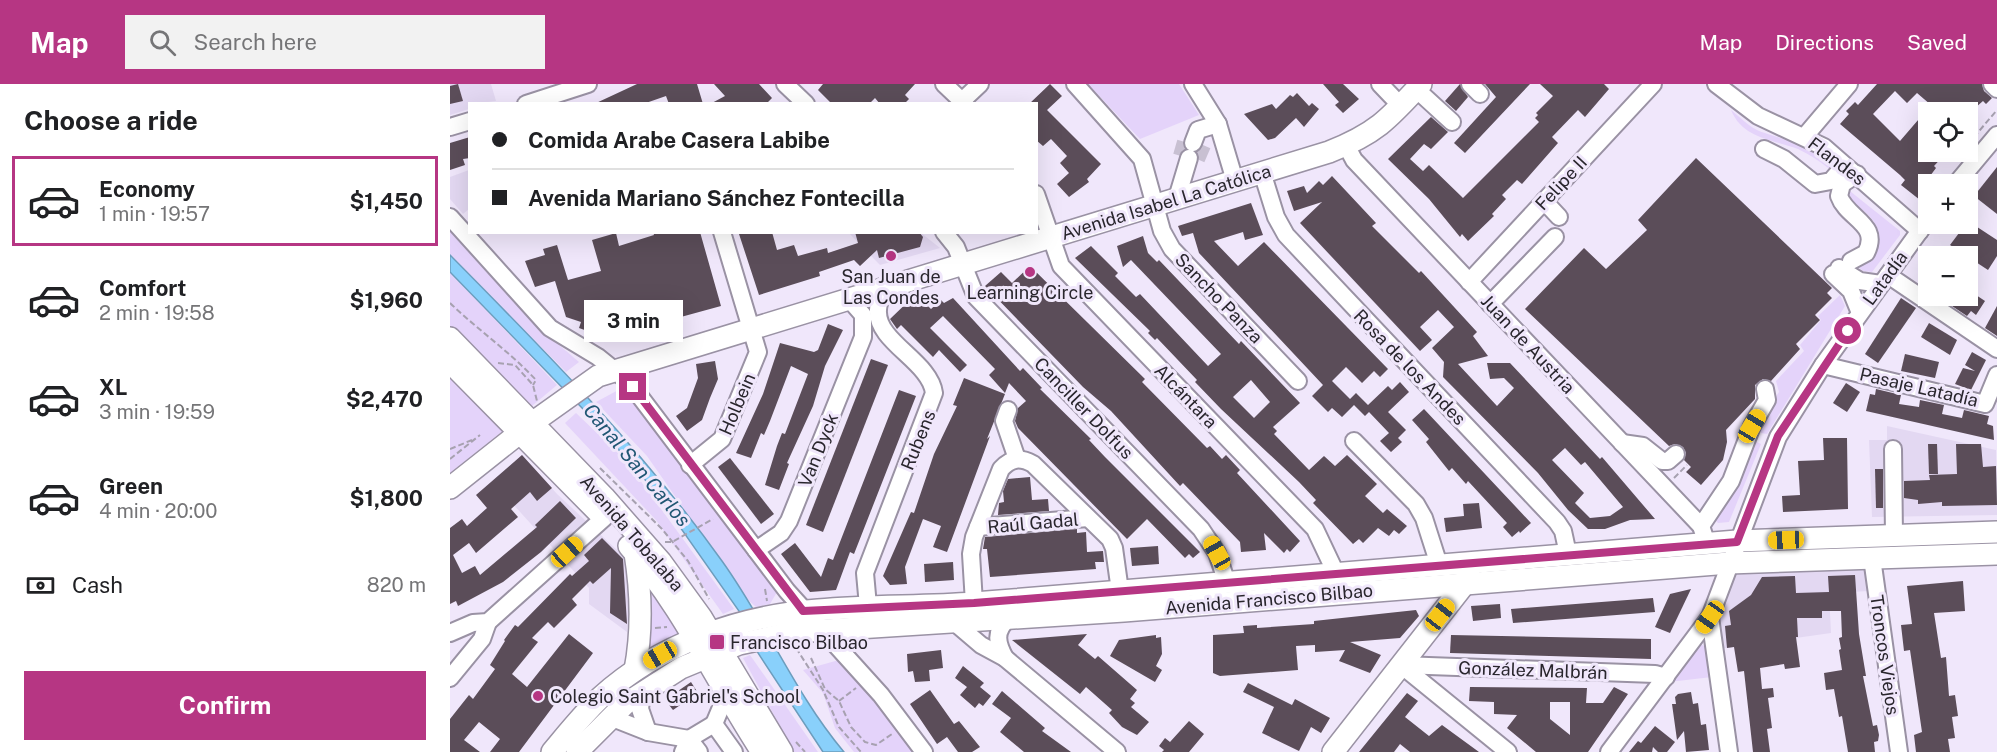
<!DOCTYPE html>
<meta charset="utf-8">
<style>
:root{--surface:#fff;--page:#f2f2f2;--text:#202124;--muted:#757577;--line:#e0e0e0;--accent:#b63683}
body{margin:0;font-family:"Public Sans",sans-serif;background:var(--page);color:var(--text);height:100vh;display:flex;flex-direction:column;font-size:22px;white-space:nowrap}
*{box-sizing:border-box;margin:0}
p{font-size:20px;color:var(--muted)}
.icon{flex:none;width:33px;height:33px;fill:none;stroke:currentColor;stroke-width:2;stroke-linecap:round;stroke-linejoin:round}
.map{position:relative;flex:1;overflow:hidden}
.drawer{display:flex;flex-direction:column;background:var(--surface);width:450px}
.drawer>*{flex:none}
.hud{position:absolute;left:18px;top:18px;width:570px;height:132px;border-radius:0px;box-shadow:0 6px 24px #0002;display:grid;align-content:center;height:132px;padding:0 24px;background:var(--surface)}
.fabs{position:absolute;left:1468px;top:18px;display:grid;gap:12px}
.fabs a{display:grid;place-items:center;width:60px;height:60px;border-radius:0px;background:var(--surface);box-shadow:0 6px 24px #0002;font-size:30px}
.end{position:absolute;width:27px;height:27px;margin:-14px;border:8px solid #b63683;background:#fff;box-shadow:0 0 0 3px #fff}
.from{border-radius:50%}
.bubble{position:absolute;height:42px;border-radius:0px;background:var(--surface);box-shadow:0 6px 24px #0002;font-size:20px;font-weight:700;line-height:42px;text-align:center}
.car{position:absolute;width:18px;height:36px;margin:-18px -9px;border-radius:8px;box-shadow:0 0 4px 2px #0007;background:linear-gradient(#f5c518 24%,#345 0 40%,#f5c518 0 76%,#345 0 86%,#f5c518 0)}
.hud b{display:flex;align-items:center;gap:21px;height:57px;font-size:22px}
.hud b+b{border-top:2px solid var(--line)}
.hud i{width:15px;height:15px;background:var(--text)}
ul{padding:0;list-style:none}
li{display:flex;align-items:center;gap:18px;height:90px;margin:0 12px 9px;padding:0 12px;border:3px solid transparent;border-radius:0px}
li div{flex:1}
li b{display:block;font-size:22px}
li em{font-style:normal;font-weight:700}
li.on{border-color:var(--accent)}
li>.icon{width:54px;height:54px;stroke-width:1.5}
h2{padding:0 24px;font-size:27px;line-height:72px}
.pay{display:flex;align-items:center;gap:15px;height:66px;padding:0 24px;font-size:22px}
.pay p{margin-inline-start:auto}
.primary-button{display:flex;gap:12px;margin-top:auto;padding:12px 24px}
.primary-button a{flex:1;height:69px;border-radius:0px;background:var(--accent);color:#fff;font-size:24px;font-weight:700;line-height:69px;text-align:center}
header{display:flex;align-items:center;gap:36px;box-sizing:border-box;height:84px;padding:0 30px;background:var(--accent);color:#fff}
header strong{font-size:28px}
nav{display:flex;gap:33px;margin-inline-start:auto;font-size:21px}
.search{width:420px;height:54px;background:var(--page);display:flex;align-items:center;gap:15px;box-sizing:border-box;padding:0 21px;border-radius:0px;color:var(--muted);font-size:22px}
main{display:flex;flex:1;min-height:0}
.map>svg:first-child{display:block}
</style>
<header>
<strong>Map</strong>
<div class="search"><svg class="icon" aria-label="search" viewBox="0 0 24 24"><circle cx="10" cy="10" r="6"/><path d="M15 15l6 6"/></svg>Search here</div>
<nav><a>Map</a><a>Directions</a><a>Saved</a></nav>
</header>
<main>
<section class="drawer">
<h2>Choose a ride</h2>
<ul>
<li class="on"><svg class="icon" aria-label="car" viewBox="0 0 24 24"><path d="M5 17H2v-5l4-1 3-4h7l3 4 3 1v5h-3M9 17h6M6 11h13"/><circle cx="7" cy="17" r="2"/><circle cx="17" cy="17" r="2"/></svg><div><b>Economy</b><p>1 min · 19:57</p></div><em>$1,450</em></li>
<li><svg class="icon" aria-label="car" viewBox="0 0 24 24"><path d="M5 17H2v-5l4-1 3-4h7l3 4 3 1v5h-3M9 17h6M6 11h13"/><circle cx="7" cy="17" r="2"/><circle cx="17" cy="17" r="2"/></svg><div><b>Comfort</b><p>2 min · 19:58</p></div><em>$1,960</em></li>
<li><svg class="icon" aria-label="car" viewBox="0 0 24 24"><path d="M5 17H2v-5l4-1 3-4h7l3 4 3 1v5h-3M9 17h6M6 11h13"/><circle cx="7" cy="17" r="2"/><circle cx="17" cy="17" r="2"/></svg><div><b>XL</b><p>3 min · 19:59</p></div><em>$2,470</em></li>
<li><svg class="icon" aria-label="car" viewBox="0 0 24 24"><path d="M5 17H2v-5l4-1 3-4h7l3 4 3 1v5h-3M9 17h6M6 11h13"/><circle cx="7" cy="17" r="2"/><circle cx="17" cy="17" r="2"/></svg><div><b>Green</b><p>4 min · 20:00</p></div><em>$1,800</em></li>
</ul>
<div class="pay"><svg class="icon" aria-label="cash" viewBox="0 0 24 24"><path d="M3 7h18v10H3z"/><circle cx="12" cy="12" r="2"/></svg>Cash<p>820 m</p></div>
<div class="primary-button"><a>Confirm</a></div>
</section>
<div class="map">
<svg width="1547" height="668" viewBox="0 0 1547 668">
<rect width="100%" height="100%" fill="#f0e7fb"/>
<g fill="#e3d8f2">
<polygon points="0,0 41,0 46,17 20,20 19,25 0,31"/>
<polygon points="19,86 19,125 13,130 0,115 0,93"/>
<polygon points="399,149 471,149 490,164 430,181"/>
<polygon points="1437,342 1546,366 1547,431 1422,433 1419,356 1437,356"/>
<polygon points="72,371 107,410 182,480 177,548 139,520 139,504 42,397"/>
<polygon points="1415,484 1420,507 1379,509 1381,549 1269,565 1265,533 1284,489"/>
</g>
<g fill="#e4d3fa">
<polygon points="638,0 729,0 749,31 690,55"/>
<path d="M1281 26C1290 33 1297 41 1307 46 1326 55 1381 63 1384 88 1373 80 1361 71 1348 65 1322 55 1293 55 1281 26Z"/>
<path d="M1396 104 1450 147V151L1422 188 1413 187 1405 180 1424 169C1437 143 1419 129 1398 116Z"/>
<polygon points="0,144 88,243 129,278 116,288 0,171"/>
<polygon points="0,188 107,301 76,327 0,243"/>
<polygon points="1390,211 1395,222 1317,350 1311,349 1309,338 1329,308 1326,297 1354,267 1350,261 1371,236 1368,232"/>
<polygon points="0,289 54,346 0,389"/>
<polygon points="172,304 327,508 320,520 306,523 296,514 197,372 146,318"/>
<polygon points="126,329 176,377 284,525 273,530 206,436 115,339"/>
<polygon points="1303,356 1311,360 1279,438 1268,439 1266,437"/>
<polygon points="187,483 231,549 189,572"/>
<polygon points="1250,560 1256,563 1262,593 1219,598"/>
<polygon points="300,571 368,668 344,668 293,574"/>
<polygon points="389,576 466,668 404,668 385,644 373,609 353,586"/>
</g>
<path fill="#89d0fb" stroke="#6c9dbd" stroke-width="1.5" d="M0 171C97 269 192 365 272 477 316 538 345 610 394 668H373L308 569 289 527 204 406 134 326 0 188Z"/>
<g fill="#5b4d59" fill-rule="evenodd">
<polygon points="8,0 13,17 0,20 0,2"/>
<polygon points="187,0 247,0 253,20 219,20 216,12 193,20 144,20"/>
<polygon points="264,0 309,0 322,14 316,20 260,20 275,12"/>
<polygon points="373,0 465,0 455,11 459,15 454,20 430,20 425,14 419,20 382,20 368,6"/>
<polygon points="600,0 612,12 597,26 651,80 637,95 639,98 619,113 607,100 619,89 610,79 617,72 601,55 593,62 586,56 586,20 579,20"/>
<polygon points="873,0 893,0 909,15 893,29 885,21 889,18"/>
<polygon points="1010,0 1018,13 1006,27 995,17"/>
<polygon points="1035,0 1080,0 1015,69 1004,59 1046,13"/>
<polygon points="1090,0 1154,0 1159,5 1135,33 1128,26 1102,53 1108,59 1072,100 1067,96 1052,111 1056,115 1042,130 1044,132 1018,157 1012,150 1010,153 979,115 938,75 981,33 998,48 981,65 974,60 960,75 973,87 979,81 1013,114 1089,38 1085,34 1088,31 1086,29 1103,12"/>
<path d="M1427 0H1532L1534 7 1542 14 1536 20 1533 17 1518 30 1507 20 1500 28H1479V68H1497L1484 82 1486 84 1477 96 1482 100H1479V105L1470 116 1451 101 1455 96 1450 91 1390 40 1399 30 1396 27 1405 18 1408 21ZM1445 7 1457 19 1467 9 1481 21 1450 57 1423 30Z"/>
<polygon points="847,9 859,22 862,19 869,25 854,43 846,34 825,54 818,56 794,30 822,20 826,25 840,11 843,13"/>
<polygon points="20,53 20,74 13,75 15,81 0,86 0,59"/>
<polygon points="1246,74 1382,204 1377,209 1382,214 1365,231 1370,236 1346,260 1350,265 1321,297 1313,295 1305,301 1305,315 1276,346 1277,358 1273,376 1251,401 1236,388 1241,383 1234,376 1236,369 1233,363 1225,360 1219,362 1075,225 1134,164 1156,185 1197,146 1188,136"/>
<polygon points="1547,83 1547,130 1524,112"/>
<path d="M882 92 926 139 922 142 969 189 971 187 1027 248 1023 252 1038 272 1008 280 1047 322 1064 304 1054 294 1040 295 1037 279H1060L1150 375 1152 373 1205 435 1180 436 1155 445H1138L1118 426 1088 389 993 293 994 278 982 264 1004 243 988 226 970 243 982 256 970 267 850 139 872 118 844 127 837 107 854 102 857 109 869 97 873 101ZM1115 364 1131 381 1135 378 1173 423 1160 432 1140 434 1125 419 1134 409 1102 376Z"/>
<polygon points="801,119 813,151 795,156 793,148 764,157 788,182 814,158 938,285 930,293 924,287 912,299 896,283 882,297 900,315 906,309 918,321 938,302 942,306 950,298 959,308 938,328 956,346 948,354 952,358 941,368 930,357 939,349 919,328 915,332 904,321 892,333 882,324 878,328 862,312 873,301 749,169 743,149 732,152 728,142"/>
<polygon points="1518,137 1547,156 1547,172 1538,186 1500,161"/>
<polygon points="203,148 250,148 271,222 187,245 188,247 178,250 176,246 158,252 143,249 129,244 131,238 116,233 105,197 85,203 75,177 95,171 93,165 107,161 118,196 151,187 142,156 166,149 169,162 204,151"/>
<polygon points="295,148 322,148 327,166 344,161 348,172 377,164 378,169 408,159 405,148 469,148 473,153 470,163 429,174 427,166 410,182 404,176 369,188 370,192 309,211 289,150"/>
<path d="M693 152 698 169 707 178 709 176 789 260 791 257 850 319 823 343 827 347 824 350 859 386 874 372 885 382 897 371 927 400 915 412 933 429 937 425 957 442 949 450 944 446 939 452 928 444 913 459 909 455 903 460 863 419 866 416 849 398 771 325 745 298 747 296 707 254 705 256 698 249 700 247 625 174 641 162 668 189 665 192 686 213 690 210 758 282 771 270 681 176 673 183 667 162ZM801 296 820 318 804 334 783 313Z"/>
<polygon points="580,182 695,295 692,298 757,364 760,362 772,375 776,371 790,386 787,389 850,457 840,468 837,465 834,469 814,449 816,466 791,468 790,458 733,399 730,402 661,327 633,303 535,202 551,188 562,199"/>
<polygon points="1523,209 1535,217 1526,231 1521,227 1517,232 1487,212 1522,212"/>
<polygon points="466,210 481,225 491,216 494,219 503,214 570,287 573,284 592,304 590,305 641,355 639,356 655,373 750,468 743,474 739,470 735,474 697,435 677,455 568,344 565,337 568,324 576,317 559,299 555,309 539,291 545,285 493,232 480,244 517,281 510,288 489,266 483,273 451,241 447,245 440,235"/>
<polygon points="1451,214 1466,224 1428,279 1415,270"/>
<polygon points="1547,222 1547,252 1535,244"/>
<polygon points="1479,239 1507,256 1500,271 1471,253"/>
<polygon points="378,240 393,246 375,282 363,322 337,379 339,380 329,406 315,401 327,362 332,349 335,350 358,290 341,282 320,337 314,351 311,349 301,374 286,369 313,310 330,259 364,268 368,266"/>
<polygon points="1522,268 1536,276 1521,306 1505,300 1513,284 1525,287 1515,281"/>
<polygon points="1455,270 1489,278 1485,294 1451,287"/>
<polygon points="421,275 438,281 373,448 356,441"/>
<polygon points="265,277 268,295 260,314 252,336 237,347 226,332 237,324 248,294 246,280"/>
<polygon points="514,294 555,310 537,355 540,352 497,468 483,463 491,442 473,435 455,483 457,500 440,501 433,492 461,428 464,429 484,370 507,322 503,321"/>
<polygon points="1396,299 1410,308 1397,328 1383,319"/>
<polygon points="1426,305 1451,311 1449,320 1469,323 1470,316 1494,321 1492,330 1512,334 1514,326 1539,332 1537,340 1543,342 1544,356 1416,327 1420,310 1425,311"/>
<polygon points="449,306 466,312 404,470 400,468 386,506 360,508 331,470 345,459 371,493 378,474 383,476"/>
<polygon points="974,325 1081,439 1070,449 1069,447 1062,453 1053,443 1057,439 1018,397 1016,400 1002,384 999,387 991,377 976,358 979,355 962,336"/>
<polygon points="1373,354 1397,354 1398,425 1333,428 1332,412 1350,411 1348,377 1374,376"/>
<polygon points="1478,360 1487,360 1488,390 1479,390"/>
<polygon points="1506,360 1531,360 1533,383 1546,382 1547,421 1492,422 1492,418 1468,420 1468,416 1454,414 1454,397 1480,396 1479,391 1507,390"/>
<polygon points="72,371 102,404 87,417 80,408 61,425 68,433 26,469 19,459 3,471 12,489 25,482 30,491 87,443 85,441 110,417 126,434 91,468 53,498 8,522 6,517 0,520 0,444 12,435 17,442 37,424 26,411"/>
<polygon points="280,374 324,430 311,440 268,383"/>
<polygon points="1425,385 1433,385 1433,424 1426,424"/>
<polygon points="580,393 582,416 598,415 599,427 548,431 549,419 554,418 553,407 558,395"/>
<polygon points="1029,419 1032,444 996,448 994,434 1014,432 1013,420"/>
<polygon points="627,445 627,449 636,448 637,468 653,467 654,478 645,478 646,485 540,493 537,465 533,465 535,453"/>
<polygon points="152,454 173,475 177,540 160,529 161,484 143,500 140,497 122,515 127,521 104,544 98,538 82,554 88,558 62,590 77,603 119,550 143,569 69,668 40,668 50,655 29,638 14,656 30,668 0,668 0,635 19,611 23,615 45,585 40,581 55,557 54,556 65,541 68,543 120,490 122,492 139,477 134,471"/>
<polygon points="708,462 709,480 682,482 680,464"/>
<polygon points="503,478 504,496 475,498 474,480"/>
<polygon points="1405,491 1409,550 1416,592 1413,592 1423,642 1427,641 1429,651 1428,657 1424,658 1425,668 1398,668 1392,632 1389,633 1384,605 1376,606 1374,589 1392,586 1389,566 1391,565 1389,554 1392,553 1391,527 1372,527 1372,534 1347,534 1348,553 1346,553 1350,583 1335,585 1334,580 1310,584 1312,605 1323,604 1324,613 1318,614 1322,644 1317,645 1320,668 1303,668 1294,587 1288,588 1284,563 1277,564 1275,542 1281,541 1279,527 1301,511 1312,493 1345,492 1346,509 1379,508 1378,492"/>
<polygon points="1513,497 1515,527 1484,529 1491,574 1496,573 1499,612 1505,611 1508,632 1502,633 1505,654 1498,655 1500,668 1466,668 1464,651 1472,648 1460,566 1454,567 1451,541 1462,540 1457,502"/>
<polygon points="1241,505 1220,549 1205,543 1220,510"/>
<polygon points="1203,514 1205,528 1063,539 1061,525"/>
<polygon points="1050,520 1051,534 1023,537 1021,522"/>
<polygon points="966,526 969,532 950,554 900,558 931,571 920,589 889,577 895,566 865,568 865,561 846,562 848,586 770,592 763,589 763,551 794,549 793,542 807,541 807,544 864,540 864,537"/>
<polygon points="637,550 628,561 645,575 648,572 687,606 680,615 685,619 681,623 699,638 687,651 672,643 659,629 662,626 636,603 630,610 562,556"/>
<polygon points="706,551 706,554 711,553 712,570 706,582 712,586 705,598 660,572 669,556"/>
<polygon points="1001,551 1201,555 1201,575 1000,569"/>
<polygon points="491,566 493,584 479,586 480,597 465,598 463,587 458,588 457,570"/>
<polygon points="513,582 534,599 530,603 541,612 533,622 529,619 525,624 510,611 517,603 505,594"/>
<polygon points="241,598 248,609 223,626 215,616"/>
<polygon points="798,599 842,621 845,615 880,634 871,649 861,643 849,667 812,649 824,623 793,608"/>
<path d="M1020 603 1137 604 1136 619H1153L1164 603 1178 610 1138 668H1086L1057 644 1067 631 1044 630V618L1019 617ZM1100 618H1120V651L1100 635Z"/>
<polygon points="480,606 504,640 509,637 530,663 522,668 508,668 497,653 487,660 460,620"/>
<polygon points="552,607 595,644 592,647 621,668 574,668 550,648 561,634 542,620"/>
<polygon points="1241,608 1243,620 1248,619 1251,641 1256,640 1259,666 1236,668 1234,647 1227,656 1222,620 1226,620 1225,613 1228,610"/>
<polygon points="957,609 968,617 955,633 979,652 992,641 1029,668 960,668 950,660 944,668 909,668"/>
<polygon points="739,637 754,650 739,668 712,668 714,666 709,662 715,654 720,658"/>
<polygon points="1205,642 1225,658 1217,668 1208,668 1203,663 1202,668 1179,668 1188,657 1191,659"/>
</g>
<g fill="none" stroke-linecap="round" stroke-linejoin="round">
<g stroke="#c8c0d2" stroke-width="16" stroke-dasharray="16 8" stroke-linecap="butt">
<polyline points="731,72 735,58"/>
<polyline points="747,75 753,61"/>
</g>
<g stroke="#9a92a4" stroke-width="20">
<g id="minor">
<polyline points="335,0 356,20"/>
<polyline points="494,0 515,20"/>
<polyline points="625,0 692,75 712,147 722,165 848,297"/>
<polyline points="743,0 768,40 785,97"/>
<polyline points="930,0 951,22"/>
<polyline points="1020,0 1030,10"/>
<polyline points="1266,0 1308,32 1374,63 1470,147"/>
<polyline points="1542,0 1547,5"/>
<polyline points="966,5 1002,38"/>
<polyline points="512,17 530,0"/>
<polyline points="76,20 138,0"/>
<polyline points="0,43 20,37"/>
<polyline points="1355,52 1399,0"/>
<polyline points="743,59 748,46 768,40"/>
<polyline points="896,61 904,76 1251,442 1257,460"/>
<polyline points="1314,65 1334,75 1365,100 1381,97 1393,83"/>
<polyline points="812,88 826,133 836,151 1107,438 1113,447 1118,470"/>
<polyline points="1506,100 1547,51"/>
<polyline points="586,110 611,182 865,445 891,500"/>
<polyline points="727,114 739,74"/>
<polyline points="1094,117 1109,133"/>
<polyline points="0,133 100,244 148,273 179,298 337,507 431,611 474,668"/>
<polyline points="494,148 506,163 526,213 751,445 767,469 777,499"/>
<path d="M1401 177 1416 169C1431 140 1397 135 1389 112L1392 100 1407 90"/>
<polyline points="1389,184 1410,197 1431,200"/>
<polyline points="1383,190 1401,207 1410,229"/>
<polyline points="1438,191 1547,265"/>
<polyline points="1019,198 1203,0"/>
<polyline points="1040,220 1105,153"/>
<polyline points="1373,281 1535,320 1547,291"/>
<polyline points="558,326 554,337 567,375"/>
<polyline points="904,357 966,420 974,434 989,481"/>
<polyline points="1172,359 1193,362 1212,377 1218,377 1226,370"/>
<polyline points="1443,365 1444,452"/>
<polyline points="240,381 272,355 308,268 272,148"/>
<polyline points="1251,442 1281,397 1302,342 1317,316 1315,305"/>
<polyline points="528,443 638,434"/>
<polyline points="306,466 331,449 339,437 413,253 413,231 399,215"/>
<polyline points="1422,474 1449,668"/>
<path d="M524 519 521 470 524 453 551 385C561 374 570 373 583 380L660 455 664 464 670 507"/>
<path d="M418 522 415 489 484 309C480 277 426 258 428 226 428 218 433 210 436 203"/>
<polyline points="1260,533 1279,668"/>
<polyline points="504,538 531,561 555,574 667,668"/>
<polyline points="0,549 23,539 38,538 154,434"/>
<path d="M555 574C547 559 544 548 558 535"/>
<polyline points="951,581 1205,590 1216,593"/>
<polyline points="951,581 1058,668"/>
<polyline points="0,594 32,555 38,538"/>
<polyline points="192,608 190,625 198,648"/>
<polyline points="160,633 198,648 239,655 249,668"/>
<polyline points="264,640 277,609"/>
<polyline points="233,668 239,655 264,640 284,668"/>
<polyline points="1159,668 1260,533 1328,353 1373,281 1479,134"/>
</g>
</g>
<g stroke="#9a92a4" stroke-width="24">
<g id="major">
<polyline points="0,254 154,413 211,478 251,533 332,668"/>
<polyline points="0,278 148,428"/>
<path d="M0 404 82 339 148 292 879 68C925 50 938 36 971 0"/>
<path d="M179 462C234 524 267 600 312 668"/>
<path d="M185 586C192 549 191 506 185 469"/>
<path d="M102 668C118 649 133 630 151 613 209 560 290 532 368 526 420 521 472 523 524 519L1287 457 1547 448"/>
<polyline points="127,668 175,620 231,584 289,560 345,548 674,527 1279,479 1547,470"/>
<polyline points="883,668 1020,493"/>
</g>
</g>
<g stroke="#a7a1b0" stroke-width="2" stroke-dasharray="6 3" stroke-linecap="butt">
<polyline points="1518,60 1547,26"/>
<polyline points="1506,76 1513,68"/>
<polyline points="1474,120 1479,113"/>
<path d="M0 219C28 246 60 268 86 296L83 301"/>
<polyline points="48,279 65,281 83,301 87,317"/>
<polyline points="0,365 22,356"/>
<polyline points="0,375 30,351"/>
<polyline points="150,384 212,445 238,477 259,515"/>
<polyline points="1224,394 1237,381"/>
<polyline points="215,458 222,458 263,435"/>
<polyline points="315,505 317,517"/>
<polyline points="205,544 217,543"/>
<polyline points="346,564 373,606 389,643 411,668"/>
<polyline points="361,574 375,605 389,617 401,643 415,658 426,661 442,650"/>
<polyline points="389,617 406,604"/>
<polyline points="346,658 355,668"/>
</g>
<use href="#minor" stroke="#fff" stroke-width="16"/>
<use href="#major" stroke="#fff" stroke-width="21"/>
</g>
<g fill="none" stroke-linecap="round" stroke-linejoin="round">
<polyline stroke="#b63683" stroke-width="8" points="183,303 353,527 524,519 1287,458 1328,352 1398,247"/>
</g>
<g fill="#b63683" stroke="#f0e7fb" stroke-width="2">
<circle cx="441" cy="172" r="6"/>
<circle cx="580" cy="188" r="6"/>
<rect x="259" y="550" width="16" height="16" rx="3"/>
<circle cx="88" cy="612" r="6"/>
</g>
<g text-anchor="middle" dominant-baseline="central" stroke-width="6" stroke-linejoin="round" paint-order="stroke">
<g font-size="18" fill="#29262d" stroke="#f0e7fb">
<text transform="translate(1387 77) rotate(37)">Flandes</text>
<text transform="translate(1111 99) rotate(-47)">Felipe II</text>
<text transform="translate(716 118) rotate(-17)">Avenida Isabel La Católica</text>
<text transform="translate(1435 194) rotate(-54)">Latadía</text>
<text transform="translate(769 214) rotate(46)">Sancho Panza</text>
<text transform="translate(1078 260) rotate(47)">Juan de Austria</text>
<text transform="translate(960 283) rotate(46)">Rosa de los Andes</text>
<text transform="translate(1469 303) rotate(13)">Pasaje Latadía</text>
<text transform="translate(736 312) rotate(46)">Alcántara</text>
<text transform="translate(287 320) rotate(-67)">Holbein</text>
<text transform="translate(634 324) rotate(46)">Canciller Dolfus</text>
<text transform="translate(468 356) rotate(-68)">Rubens</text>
<text transform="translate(368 366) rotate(-68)">Van Dyck</text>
<text transform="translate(583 439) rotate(-5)">Raúl Gadal</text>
<text transform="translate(182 449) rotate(49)">Avenida Tobalaba</text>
<text transform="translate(819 515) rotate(-5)">Avenida Francisco Bilbao</text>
<text transform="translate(1435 571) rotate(82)">Troncos Viejos</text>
<text transform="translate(1083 586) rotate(2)">González Malbrán</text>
</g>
<g font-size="18" fill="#29262d" stroke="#f0e7fb">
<text x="441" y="192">San Juan de<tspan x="441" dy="21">Las Condes</tspan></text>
<text x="580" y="208">Learning Circle</text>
<text x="280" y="558" text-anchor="start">Francisco Bilbao</text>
<text x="100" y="612" text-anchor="start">Colegio Saint Gabriel's School</text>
</g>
<g font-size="20" font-style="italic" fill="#215774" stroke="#f0e7fb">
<text transform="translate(187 381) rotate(50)">Canal San Carlos</text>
</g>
</g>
</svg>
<div class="fabs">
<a><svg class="icon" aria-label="locate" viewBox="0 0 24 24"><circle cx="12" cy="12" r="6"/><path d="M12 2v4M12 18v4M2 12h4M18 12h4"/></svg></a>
<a>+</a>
<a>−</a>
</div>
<i class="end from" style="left:1398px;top:247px"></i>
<i class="end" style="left:183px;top:303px"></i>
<div class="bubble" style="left:134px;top:216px;width:99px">3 min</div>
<i class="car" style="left:1302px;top:342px;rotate:31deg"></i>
<i class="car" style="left:1336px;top:456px;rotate:268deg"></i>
<i class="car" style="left:117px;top:468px;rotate:48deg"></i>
<i class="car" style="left:767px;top:469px;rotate:331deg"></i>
<i class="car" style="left:990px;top:531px;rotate:38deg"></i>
<i class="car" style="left:1260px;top:533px;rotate:215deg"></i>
<i class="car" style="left:210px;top:571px;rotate:240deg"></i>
<div class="hud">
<b><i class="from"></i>Comida Arabe Casera Labibe</b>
<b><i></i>Avenida Mariano Sánchez Fontecilla</b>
</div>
</div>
</main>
